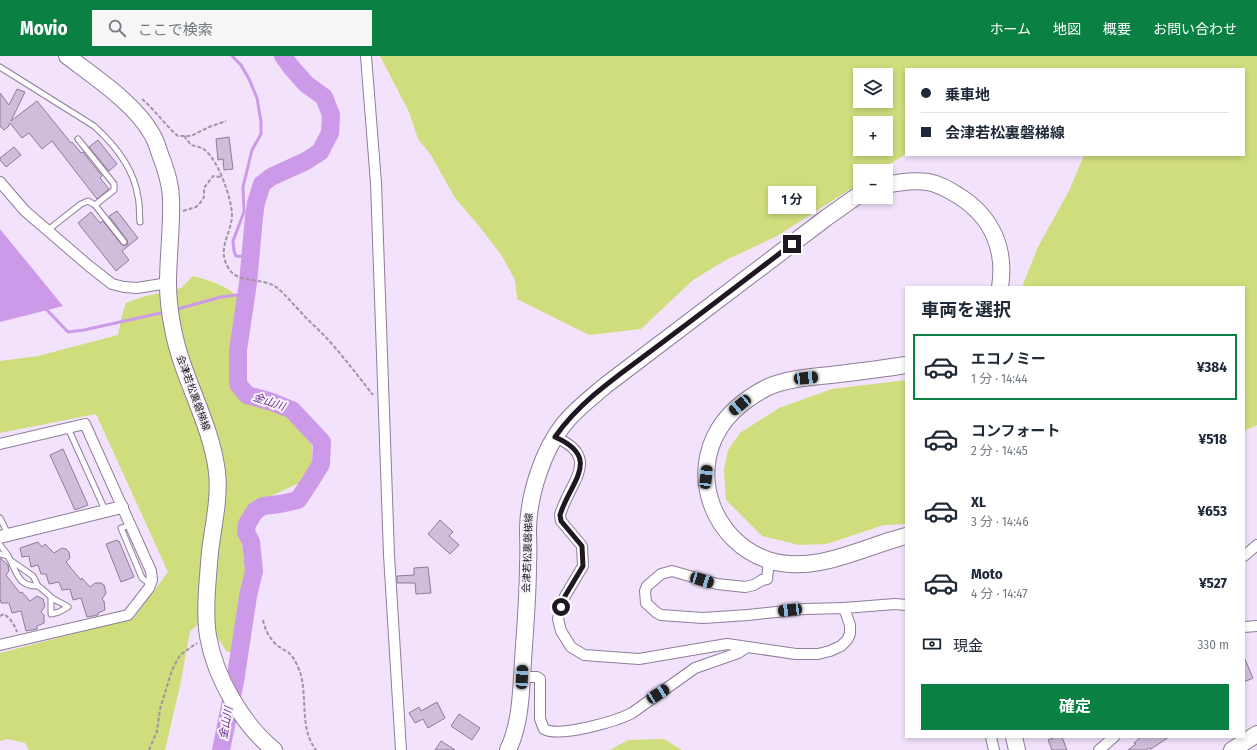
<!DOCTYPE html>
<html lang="ja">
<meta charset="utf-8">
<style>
:root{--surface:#fff;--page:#f6f6f7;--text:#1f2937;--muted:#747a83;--line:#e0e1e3;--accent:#0b8043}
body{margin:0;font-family:"Fira Sans Condensed","Noto Sans JP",sans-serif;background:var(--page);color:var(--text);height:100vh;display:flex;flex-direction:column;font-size:15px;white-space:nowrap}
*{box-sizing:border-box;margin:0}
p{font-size:13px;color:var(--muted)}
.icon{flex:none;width:22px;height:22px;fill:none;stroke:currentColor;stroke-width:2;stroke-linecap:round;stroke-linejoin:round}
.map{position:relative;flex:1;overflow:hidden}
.side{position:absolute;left:905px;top:230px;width:340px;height:452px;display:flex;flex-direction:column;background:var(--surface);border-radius:0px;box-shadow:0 2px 6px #0003}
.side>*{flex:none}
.banner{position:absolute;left:905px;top:12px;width:340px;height:88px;border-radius:0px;box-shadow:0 2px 6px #0003;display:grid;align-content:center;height:88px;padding:0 16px;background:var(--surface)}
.buttons{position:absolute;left:853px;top:12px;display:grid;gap:8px}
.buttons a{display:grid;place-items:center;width:40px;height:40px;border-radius:0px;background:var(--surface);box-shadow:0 2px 6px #0003;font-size:20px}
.end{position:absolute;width:18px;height:18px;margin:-9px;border:5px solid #1f1823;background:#fff;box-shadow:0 0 0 2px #fff}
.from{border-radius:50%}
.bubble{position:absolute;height:28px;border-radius:0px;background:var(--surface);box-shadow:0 2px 6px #0003;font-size:13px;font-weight:700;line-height:28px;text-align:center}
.car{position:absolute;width:12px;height:24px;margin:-12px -6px;border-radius:5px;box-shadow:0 0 3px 1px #0007;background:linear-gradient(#222 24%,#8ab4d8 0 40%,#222 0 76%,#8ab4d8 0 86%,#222 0)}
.banner b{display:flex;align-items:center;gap:14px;height:38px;font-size:15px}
.banner b+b{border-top:1px solid var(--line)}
.banner i{width:10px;height:10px;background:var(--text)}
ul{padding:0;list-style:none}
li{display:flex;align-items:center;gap:12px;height:66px;margin:0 8px 6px;padding:0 8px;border:2px solid transparent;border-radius:0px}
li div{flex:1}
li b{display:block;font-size:15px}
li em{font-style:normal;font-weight:700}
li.selected{border-color:var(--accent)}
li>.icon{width:36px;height:36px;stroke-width:1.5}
h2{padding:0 16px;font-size:18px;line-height:48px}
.pay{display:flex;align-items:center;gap:10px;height:44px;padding:0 16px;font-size:15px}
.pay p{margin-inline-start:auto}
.button{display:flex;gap:8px;margin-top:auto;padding:8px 16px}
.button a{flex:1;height:46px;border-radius:0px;background:var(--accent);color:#fff;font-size:16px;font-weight:700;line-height:46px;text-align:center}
header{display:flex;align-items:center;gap:24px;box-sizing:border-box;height:56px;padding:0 20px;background:var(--accent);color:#fff}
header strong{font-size:19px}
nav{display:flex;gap:22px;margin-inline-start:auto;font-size:14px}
.search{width:280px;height:36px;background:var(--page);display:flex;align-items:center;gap:10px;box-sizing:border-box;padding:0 14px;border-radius:0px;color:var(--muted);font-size:15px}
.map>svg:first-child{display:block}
</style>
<header>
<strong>Movio</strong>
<div class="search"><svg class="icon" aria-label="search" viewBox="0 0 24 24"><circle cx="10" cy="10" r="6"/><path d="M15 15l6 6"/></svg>ここで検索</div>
<nav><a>ホーム</a><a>地図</a><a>概要</a><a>お問い合わせ</a></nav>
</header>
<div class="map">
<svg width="1257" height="694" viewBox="0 0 1257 694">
<rect width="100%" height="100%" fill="#f2e2fb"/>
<g fill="#d0dd7c" fill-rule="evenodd">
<path d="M380 0H1257V369L1244 375V231H1022L1038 191 1069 135 1084 99H1244V13H906V98L879 115H860V127L777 180 724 205 693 224 641 273 589 279 517 243 515 224 502 200 479 170 455 142 431 99 418 83 409 56ZM860 19H886V45H860ZM860 67H886V93H860Z"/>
<path d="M193 220C211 225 227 229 240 243L241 261 233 309 242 336 255 348 279 353 286 357 301 368 304 379 312 389V406L305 420 299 427 269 441 248 457 241 483 246 521 247 545 251 583 245 592 233 596H227L205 563 190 575 180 630 165 694H29L25 687 7 683 0 685V597L134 562 168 516 96 358 0 377V305L38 300 118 279 122 259 126 247 142 241 181 232Z"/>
<polygon points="906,324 906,468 884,469 827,488 799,489 762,480 726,444 724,414 728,394 740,377 779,352 832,333"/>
<polygon points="664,683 682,694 610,694 628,684"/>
</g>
<polygon fill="#cd9aea" points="0,173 63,250 0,266"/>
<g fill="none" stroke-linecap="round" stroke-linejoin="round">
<g stroke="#cd9aea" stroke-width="3">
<polyline points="232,0 241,9 249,23 257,42 261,66 261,78 252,94 243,131 244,156 233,185 234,195 236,200 251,201"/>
<polyline points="45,252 68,276 84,274 165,256"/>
<polyline points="174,254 221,241 245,238"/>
</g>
<polyline stroke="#cd9aea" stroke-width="18" points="221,694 235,626 248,540 254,515 251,486 246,476 247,468 255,455 263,450 280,448 298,444 310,426 321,408 322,386 292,354 272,346 247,339 238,328 238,294 248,227 254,161 256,147 262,128 271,121 306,105 320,96 330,77 331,59 324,41 306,28 291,11 283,0"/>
</g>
<g fill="#d0bddb" stroke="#8e7c98">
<polygon points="17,33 25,36 11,65 37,45 71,87 72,86 81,97 83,96 102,120 100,122 109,133 97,143 52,85 42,93 29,77 22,82 10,67 8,71 4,74 0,70 0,37 9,49"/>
<polygon points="229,81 233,113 224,114 223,103 218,104 216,83"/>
<polygon points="98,84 117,108 109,115 89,91"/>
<polygon points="14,91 21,99 6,111 0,104 0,102"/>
<polygon points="117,155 138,182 122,195 129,204 116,215 78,167 91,156 100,167 103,165 121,188 125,190 128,188 127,184 109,160"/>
<polygon points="63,393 88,449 75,454 50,399"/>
<polygon points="440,464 453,476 449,480 459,489 450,498 428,478"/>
<polygon points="117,484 118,486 119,485 134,521 121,526 106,488"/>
<polygon points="38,486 42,491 45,488 54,497 62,492 66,493 69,496 70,502 66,506 81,524 82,522 90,531 95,527 101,527 104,529 106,537 102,543 104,545 105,554 98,557 98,559 87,561 81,542 73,544 70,533 62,534 59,526 49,528 46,518 41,518 38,509 31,511 29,500 22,501 20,492"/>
<polygon points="0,502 8,509 9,515 6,519 20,537 22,536 30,545 37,540 43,543 45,550 41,556 44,559 44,567 37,570 37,573 26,575 21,555 12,557 9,547 1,547 0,542"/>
<polygon points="428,511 431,537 416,538 415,527 397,527 397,520 414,519 414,512"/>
<polygon points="1244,601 1253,622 1244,626"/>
<polygon points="437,646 445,662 428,672 423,663 415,667 409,657 419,651 421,655"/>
<polygon points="459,658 480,672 472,684 451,670"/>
<polygon points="1056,681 1062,681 1067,694 1052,694 1048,684"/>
<polygon points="1141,681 1169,681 1151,693 1149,692 1146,694 1128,694 1136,688 1134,687"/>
<polygon points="441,685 455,694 435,694"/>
</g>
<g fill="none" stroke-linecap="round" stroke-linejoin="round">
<g stroke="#8f7d9a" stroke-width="7">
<g id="service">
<path d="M0 11 94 70C114 88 134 113 138 141 140 149 139 158 140 166"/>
<polyline points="78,83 114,128 114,134 95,149"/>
<polyline points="48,174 81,148 88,145 95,149 124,186"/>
<polyline points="68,372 105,454"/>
<polyline points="0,462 8,478"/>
<polyline points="130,469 121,472 142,522 150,528"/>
<path d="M0 489C3 493 7 497 9 502 17 516 18 531 38 530 43 533 46 537 51 541 55 545 63 547 68 551L59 556 51 558V542"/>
<polyline points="0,498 8,500"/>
<polyline points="10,504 33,520 38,530"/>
</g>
</g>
<g stroke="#8f7d9a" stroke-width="12">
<g id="minor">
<polyline points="366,0 376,127 389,499 401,694"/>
<polyline points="0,126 25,155 89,210 112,228 124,231 137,232 168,227"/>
<path d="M555 381C603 402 569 426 560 459L561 465 582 490 583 510 565 540 558 563 561 575 571 591 584 599 639 603 727 588 796 598H818L830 595 841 590 847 584 850 578V569L844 552 804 553 748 559 703 562 661 559 657 557 646 547 645 535 647 530 661 518 672 515 717 528 745 531 754 529 762 524 767 523 769 504"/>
<polyline points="0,388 85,368 151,515 152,524 149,532 128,559 0,589"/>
<polyline points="1244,500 1257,489"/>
<polyline points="844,552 895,548 906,549"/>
<polyline points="1244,571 1257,570"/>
<path d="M522 621H537L540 623V663L544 673C559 682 617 665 632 657L695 612 738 597 747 591"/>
<polyline points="991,681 994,694"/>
<polyline points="1099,694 1114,681"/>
</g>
</g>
<g stroke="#8f7d9a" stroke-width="14">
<polyline id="tertiary" points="0,481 122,451"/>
</g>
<g stroke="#8f7d9a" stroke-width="18">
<g id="primary">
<path d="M67 0C96 22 140 51 155 84 158 91 160 99 163 106 167 118 171 130 171 143 172 171 168 200 168 228 168 243 170 258 173 273 182 322 211 366 217 416 220 442 213 470 210 496 208 522 204 554 208 580 215 621 242 668 274 694"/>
<path d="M886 129C899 126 915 124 928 126 940 128 949 134 959 140 992 161 1006 193 1000 231"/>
<path d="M906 309C881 313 856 316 831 319 810 321 785 323 766 332 747 342 730 355 719 373 689 422 715 486 768 504 815 519 862 491 906 480"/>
<polyline points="1014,681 1017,694"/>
<path d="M508 694C521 667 521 635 523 605 525 573 528 541 528 508 529 496 528 484 528 472 529 438 543 394 564 368 576 353 592 341 606 329L826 162 860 138"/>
<polyline points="1232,694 1257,678"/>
</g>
</g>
<g stroke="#a194a8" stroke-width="2" stroke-dasharray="4 2" stroke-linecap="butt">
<path d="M142 43C155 54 165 69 178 80H191L209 71 226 65"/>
<path d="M184 80 191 89C196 90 201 91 205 94 219 106 232 143 232 160 231 179 216 193 229 213 239 228 261 221 276 231 285 238 291 246 299 254 309 266 321 275 331 287 346 304 359 321 373 339"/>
<polyline points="183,155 196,151 200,147 204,141 204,132 213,120 221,121"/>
<path d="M0 560 4 558C11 563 14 568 17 576"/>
<path d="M263 564C265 575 272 587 281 592 284 594 287 595 289 597 294 601 298 611 300 616 308 641 299 672 316 694"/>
<polyline points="149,694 157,675 160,653 172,614 180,599 197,587"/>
</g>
<use href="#service" stroke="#fff" stroke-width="5"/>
<use href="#minor" stroke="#fff" stroke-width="10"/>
<use href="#tertiary" stroke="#fff" stroke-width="12"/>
<use href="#primary" stroke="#fff" stroke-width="16"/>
</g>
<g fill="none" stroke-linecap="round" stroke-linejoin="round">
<path stroke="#1f1823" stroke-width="5" d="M561 551 565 540 583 510 582 490 561 465 560 459C570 426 603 402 555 381 582 342 625 315 663 286 706 254 749 221 792 188"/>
</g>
<g text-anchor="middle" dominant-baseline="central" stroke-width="4" stroke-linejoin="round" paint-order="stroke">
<g font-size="10" fill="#1f1823" stroke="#f8f4fb">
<text transform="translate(193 337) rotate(70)">会津若松裏磐梯線</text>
<text transform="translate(528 497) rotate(-88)">会津若松裏磐梯線</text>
</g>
<g font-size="11" font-style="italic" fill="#6d2e8a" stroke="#f8f4fb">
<text transform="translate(269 346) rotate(19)">金山川</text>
<text transform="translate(226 667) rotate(-80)">金山川</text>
</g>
</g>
</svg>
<div class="buttons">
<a><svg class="icon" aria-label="layers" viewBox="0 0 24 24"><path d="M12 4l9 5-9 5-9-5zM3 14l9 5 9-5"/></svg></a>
<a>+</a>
<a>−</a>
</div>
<i class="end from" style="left:561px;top:551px"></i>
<i class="end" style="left:792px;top:188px"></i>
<div class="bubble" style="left:768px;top:130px;width:48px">1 分</div>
<i class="car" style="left:806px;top:322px;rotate:84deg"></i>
<i class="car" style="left:740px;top:349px;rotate:230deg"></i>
<i class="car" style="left:706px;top:421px;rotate:6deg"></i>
<i class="car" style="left:702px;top:524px;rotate:107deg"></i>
<i class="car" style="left:790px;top:554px;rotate:263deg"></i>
<i class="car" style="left:522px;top:621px;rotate:3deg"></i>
<i class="car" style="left:658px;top:638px;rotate:57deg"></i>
<div class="banner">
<b><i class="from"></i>乗車地</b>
<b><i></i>会津若松裏磐梯線</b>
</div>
<section class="side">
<h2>車両を選択</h2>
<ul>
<li class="selected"><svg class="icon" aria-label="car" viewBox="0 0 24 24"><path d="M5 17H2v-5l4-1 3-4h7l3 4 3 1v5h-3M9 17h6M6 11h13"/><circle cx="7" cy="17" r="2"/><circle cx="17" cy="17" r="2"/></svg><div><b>エコノミー</b><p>1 分 · 14:44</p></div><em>¥384</em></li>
<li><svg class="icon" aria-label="car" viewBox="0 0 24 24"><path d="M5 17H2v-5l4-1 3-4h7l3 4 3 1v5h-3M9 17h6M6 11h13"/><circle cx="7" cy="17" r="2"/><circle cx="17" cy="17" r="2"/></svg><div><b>コンフォート</b><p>2 分 · 14:45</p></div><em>¥518</em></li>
<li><svg class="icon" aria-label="car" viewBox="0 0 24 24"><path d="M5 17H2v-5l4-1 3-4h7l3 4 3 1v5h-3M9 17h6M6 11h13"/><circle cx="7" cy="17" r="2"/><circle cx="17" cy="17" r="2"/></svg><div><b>XL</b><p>3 分 · 14:46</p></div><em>¥653</em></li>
<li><svg class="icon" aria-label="car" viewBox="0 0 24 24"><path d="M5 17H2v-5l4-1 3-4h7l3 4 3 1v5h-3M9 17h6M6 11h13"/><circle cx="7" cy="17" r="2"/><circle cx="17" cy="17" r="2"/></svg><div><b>Moto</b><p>4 分 · 14:47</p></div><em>¥527</em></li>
</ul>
<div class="pay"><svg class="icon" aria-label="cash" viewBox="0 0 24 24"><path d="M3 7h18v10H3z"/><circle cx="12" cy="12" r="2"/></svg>現金<p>330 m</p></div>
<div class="button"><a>確定</a></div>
</section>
</div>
